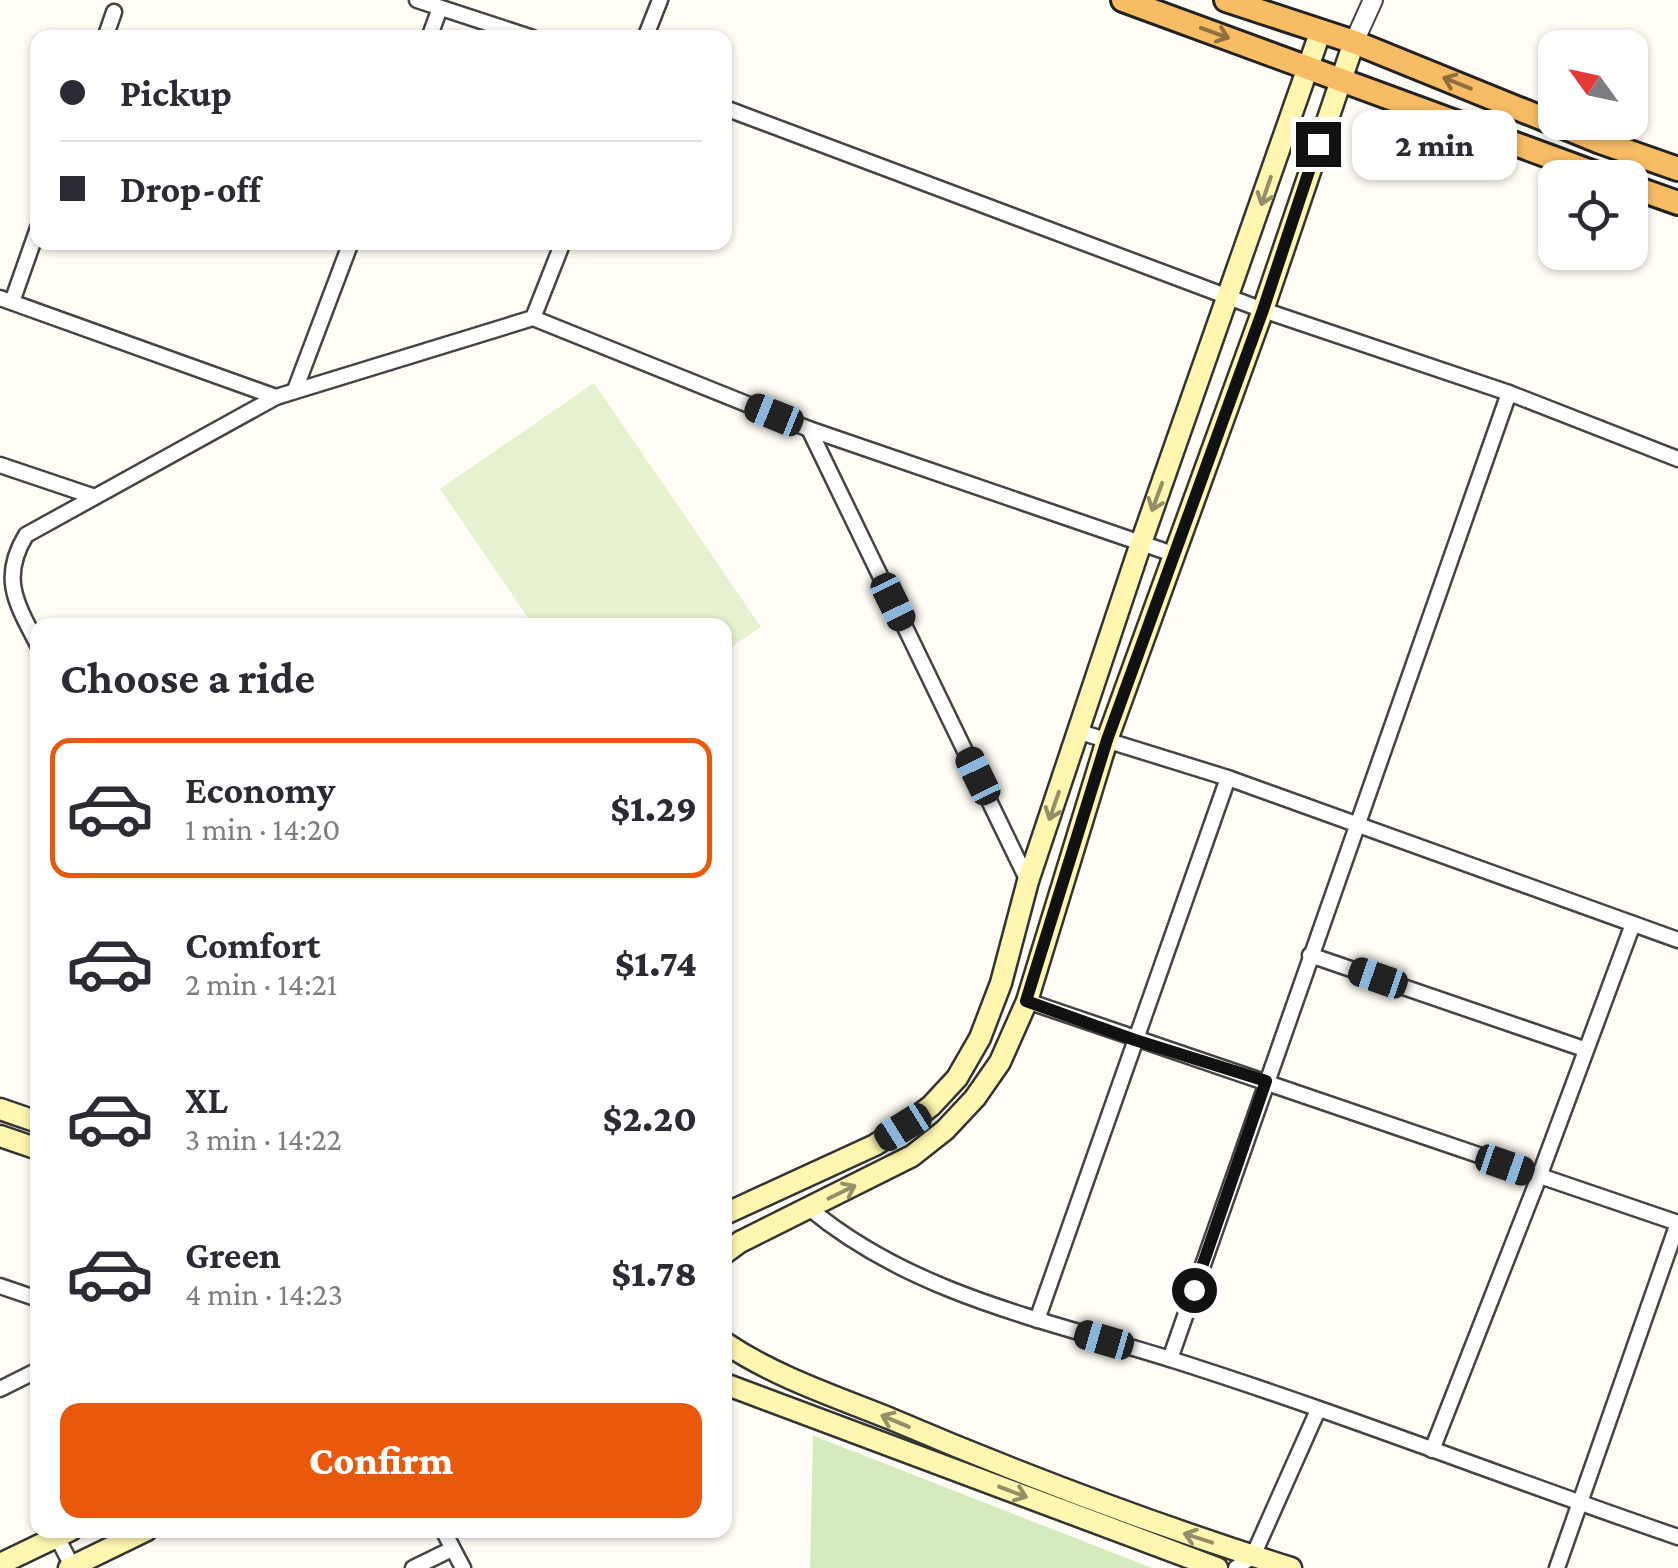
<!DOCTYPE html>
<meta charset="utf-8">
<style>
:root{--surface:#fff;--page:#f7f7f7;--text:#2b2b33;--muted:#7c7c81;--line:#e1e1e2;--accent:#ea580c}
body{margin:0;font-family:"Crimson Pro",serif;background:var(--page);color:var(--text);height:100vh;display:flex;flex-direction:column;font-size:38px;white-space:nowrap}
*{box-sizing:border-box;margin:0}
p{font-size:32px;color:var(--muted)}
.icon{flex:none;width:55px;height:55px;fill:none;stroke:currentColor;stroke-width:2;stroke-linecap:round;stroke-linejoin:round}
.map{position:relative;flex:1;overflow:hidden}
.drawer{position:absolute;left:30px;top:618px;width:702px;height:920px;display:flex;flex-direction:column;background:var(--surface);border-radius:20px;box-shadow:0 2px 8px #0004}
.drawer>*{flex:none}
.banner{position:absolute;left:30px;top:30px;width:702px;height:220px;border-radius:20px;box-shadow:0 2px 8px #0004;display:grid;align-content:center;height:220px;padding:0 30px;background:var(--surface)}
.needle{width:65px;rotate:303deg}
.controls{position:absolute;left:1538px;top:30px;display:grid;gap:20px}
.controls a{display:grid;place-items:center;width:110px;height:110px;border-radius:20px;background:var(--surface);box-shadow:0 2px 8px #0004;font-size:50px}
.end{position:absolute;width:45px;height:45px;margin:-22px;border:12px solid #111;background:#fff;box-shadow:0 0 0 5px #fff}
.from{border-radius:50%}
.bubble{position:absolute;height:70px;border-radius:20px;background:var(--surface);box-shadow:0 2px 8px #0004;font-size:32px;font-weight:800;line-height:70px;text-align:center}
.car{position:absolute;width:30px;height:60px;margin:-30px -15px;border-radius:12px;box-shadow:0 0 8px 2px #0007;background:linear-gradient(#222 24%,#8ab4d8 0 40%,#222 0 76%,#8ab4d8 0 86%,#222 0)}
.banner b{display:flex;align-items:center;gap:35px;height:95px;font-size:38px}
.banner b+b{border-top:2px solid var(--line)}
.banner i{width:25px;height:25px;background:var(--text)}
ul{padding:0;list-style:none}
li{display:flex;align-items:center;gap:30px;height:140px;margin:0 20px 15px;padding:0 10px;border:5px solid transparent;border-radius:20px}
li div{flex:1}
li b{display:block;font-size:38px}
li em{font-style:normal;font-weight:800}
li.active{border-color:var(--accent)}
li>.icon{width:90px;height:90px;stroke-width:1.5}
h2{padding:0 30px;font-size:45px;line-height:120px}
.action{display:flex;gap:20px;margin-top:auto;padding:20px 30px}
.action a{flex:1;height:115px;border-radius:20px;background:var(--accent);color:#fff;font-size:40px;font-weight:800;line-height:115px;text-align:center}
.map>svg:first-child{display:block}
</style>
<div class="map">
<svg width="1678" height="1568" viewBox="0 0 1678 1568">
<rect width="100%" height="100%" fill="#fffdf5"/>
<polygon fill="#d5ebbd" points="813,1436 814,1436 1152,1568 810,1568"/>
<polygon fill="#e6f2cf" points="594,383 761,627 725,651 725,625 533,625 440,489"/>
<g fill="none" stroke-linecap="round" stroke-linejoin="round">
<g stroke="#444" stroke-width="19">
<g id="minor">
<polyline points="417,0 533,38"/>
<polyline points="105,38 114,12"/>
<polyline points="429,38 440,8"/>
<polyline points="645,38 660,0"/>
<polyline points="725,108 1263,310 1509,393 1678,459"/>
<polyline points="0,298 276,397 533,318 809,429 1173,554"/>
<polyline points="12,302 38,228"/>
<polyline points="533,318 563,242"/>
<polyline points="295,390 351,242"/>
<polyline points="809,429 1028,881"/>
<polyline points="0,465 92,496"/>
<path d="M38 645C16 603 0 578 26 535L276 397"/>
<polyline points="1080,732 1228,778 1678,940"/>
<polyline points="1310,955 1584,1049"/>
<polyline points="1027,1001 1678,1223"/>
<path d="M809 1208C912 1294 1045 1320 1170 1359 1341 1413 1508 1479 1678 1537"/>
<polyline points="0,1286 38,1299"/>
<polyline points="1037,1320 1228,778"/>
<polyline points="1170,1359 1509,393"/>
<polyline points="0,1389 38,1370"/>
<polyline points="1432,1450 1539,1177 1633,924"/>
<polyline points="443,1530 463,1568"/>
<polyline points="57,1537 73,1568"/>
<polyline points="413,1568 452,1549"/>
<polyline points="1236,1568 1253,1556 1318,1410"/>
<polyline points="1557,1568 1678,1223"/>
</g>
</g>
<g stroke="#444" stroke-width="22">
<polyline id="tertiary" points="1354,42 1373,0"/>
</g>
<g stroke="#333" stroke-width="25">
<g id="secondary">
<polyline points="0,1109 38,1122"/>
<polyline points="0,1136 38,1149"/>
<polyline points="725,1214 875,1145 903,1127 931,1106 957,1078 980,1038 1001,983 1028,881 1141,543 1320,33"/>
<polyline points="725,1253 740,1242 912,1156 945,1130 975,1098 1000,1062 1027,1001 1107,740 1263,310 1354,42"/>
<path d="M725 1343C776 1377 834 1396 891 1419 1022 1475 1155 1525 1291 1568"/>
<polyline points="725,1384 1217,1568"/>
<polyline points="0,1564 71,1530"/>
<polyline points="69,1568 147,1530"/>
</g>
</g>
<g stroke="#222" stroke-width="28">
<g id="trunk">
<polyline points="1123,0 1608,178"/>
<polyline points="1226,0 1354,42 1598,141 1678,169"/>
<polyline points="1630,186 1678,203"/>
</g>
</g>
<use href="#minor" stroke="#fff" stroke-width="14"/>
<use href="#tertiary" stroke="#fff" stroke-width="18"/>
<use href="#secondary" stroke="#fff6b0" stroke-width="20"/>
<use href="#trunk" stroke="#f7bc64" stroke-width="22"/>
</g>
<defs><path id="oneway-shaft" d="M-6 0H5M1.5-3L5.5 0L1.5 3" fill="none" stroke-width="1.6" stroke-linecap="round" stroke-linejoin="round" transform="scale(2.5)"/></defs>
<g stroke="#906f3f">
<use href="#oneway-shaft" transform="translate(1215 33) rotate(20)"/>
<use href="#oneway-shaft" transform="translate(1457 83) rotate(-158)"/>
</g>
<g stroke="#948f68">
<use href="#oneway-shaft" transform="translate(1266 191) rotate(109)"/>
<use href="#oneway-shaft" transform="translate(1157 497) rotate(110)"/>
<use href="#oneway-shaft" transform="translate(1054 806) rotate(109)"/>
<use href="#oneway-shaft" transform="translate(842 1192) rotate(-26)"/>
<use href="#oneway-shaft" transform="translate(895 1421) rotate(-157)"/>
<use href="#oneway-shaft" transform="translate(1013 1492) rotate(21)"/>
<use href="#oneway-shaft" transform="translate(1198 1538) rotate(-162)"/>
</g>
<g fill="none" stroke-linecap="round" stroke-linejoin="round">
<polyline stroke="#111" stroke-width="12" points="1194,1290 1266,1081 1135,1040 1026,1001 1107,740 1263,310 1318,144"/>
</g>
</svg>
<div class="controls">
<a><svg class="needle" viewBox="-14 -14 28 28"><path d="M0-13l5 13h-10z" fill="#e53935"/><path d="M0 13l5-13h-10z" fill="#7c7c81"/></svg></a>
<a><svg class="icon" aria-label="locate" viewBox="0 0 24 24"><circle cx="12" cy="12" r="6"/><path d="M12 2v4M12 18v4M2 12h4M18 12h4"/></svg></a>
</div>
<i class="end from" style="left:1194px;top:1290px"></i>
<i class="end" style="left:1318px;top:144px"></i>
<div class="bubble" style="left:1352px;top:110px;width:165px">2 min</div>
<i class="car" style="left:774px;top:415px;rotate:292deg"></i>
<i class="car" style="left:893px;top:602px;rotate:154deg"></i>
<i class="car" style="left:978px;top:776px;rotate:334deg"></i>
<i class="car" style="left:1378px;top:978px;rotate:289deg"></i>
<i class="car" style="left:903px;top:1127px;rotate:238deg"></i>
<i class="car" style="left:1505px;top:1165px;rotate:109deg"></i>
<i class="car" style="left:1104px;top:1340px;rotate:286deg"></i>
<div class="banner">
<b><i class="from"></i>Pickup</b>
<b><i></i>Drop-off</b>
</div>
<section class="drawer">
<h2>Choose a ride</h2>
<ul>
<li class="active"><svg class="icon" aria-label="car" viewBox="0 0 24 24"><path d="M5 17H2v-5l4-1 3-4h7l3 4 3 1v5h-3M9 17h6M6 11h13"/><circle cx="7" cy="17" r="2"/><circle cx="17" cy="17" r="2"/></svg><div><b>Economy</b><p>1 min · 14:20</p></div><em>$1.29</em></li>
<li><svg class="icon" aria-label="car" viewBox="0 0 24 24"><path d="M5 17H2v-5l4-1 3-4h7l3 4 3 1v5h-3M9 17h6M6 11h13"/><circle cx="7" cy="17" r="2"/><circle cx="17" cy="17" r="2"/></svg><div><b>Comfort</b><p>2 min · 14:21</p></div><em>$1.74</em></li>
<li><svg class="icon" aria-label="car" viewBox="0 0 24 24"><path d="M5 17H2v-5l4-1 3-4h7l3 4 3 1v5h-3M9 17h6M6 11h13"/><circle cx="7" cy="17" r="2"/><circle cx="17" cy="17" r="2"/></svg><div><b>XL</b><p>3 min · 14:22</p></div><em>$2.20</em></li>
<li><svg class="icon" aria-label="car" viewBox="0 0 24 24"><path d="M5 17H2v-5l4-1 3-4h7l3 4 3 1v5h-3M9 17h6M6 11h13"/><circle cx="7" cy="17" r="2"/><circle cx="17" cy="17" r="2"/></svg><div><b>Green</b><p>4 min · 14:23</p></div><em>$1.78</em></li>
</ul>
<div class="action"><a>Confirm</a></div>
</section>
</div>
